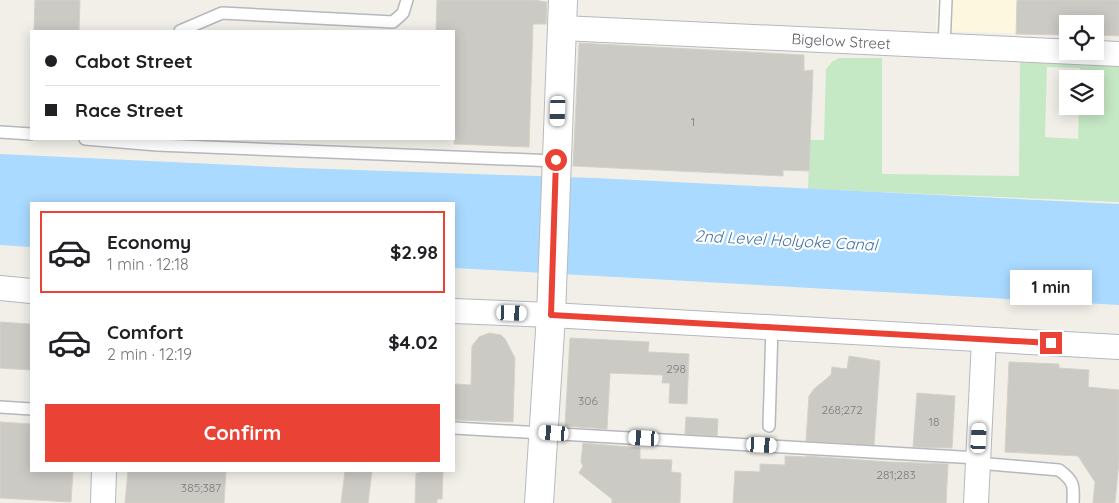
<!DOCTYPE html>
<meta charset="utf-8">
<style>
:root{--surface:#fff;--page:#f6f6f6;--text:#202124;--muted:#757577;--line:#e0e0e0;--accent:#ea4335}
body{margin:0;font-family:Quicksand,sans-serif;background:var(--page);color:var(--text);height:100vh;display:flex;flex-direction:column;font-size:19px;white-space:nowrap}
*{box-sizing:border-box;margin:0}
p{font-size:16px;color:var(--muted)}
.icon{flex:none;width:28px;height:28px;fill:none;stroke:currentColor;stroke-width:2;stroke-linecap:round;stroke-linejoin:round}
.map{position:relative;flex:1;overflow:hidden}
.details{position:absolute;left:30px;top:202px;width:425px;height:270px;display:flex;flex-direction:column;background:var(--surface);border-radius:0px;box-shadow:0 2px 12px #0003}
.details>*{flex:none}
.guide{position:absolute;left:30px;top:30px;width:425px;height:110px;border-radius:0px;box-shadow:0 2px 12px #0003;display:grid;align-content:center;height:110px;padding:0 15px;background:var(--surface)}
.controls{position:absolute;left:1059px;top:15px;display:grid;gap:10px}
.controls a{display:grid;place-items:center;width:45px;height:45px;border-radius:0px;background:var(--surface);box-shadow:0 2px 12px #0003;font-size:25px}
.end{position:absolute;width:22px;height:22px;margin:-11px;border:6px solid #ea4335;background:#fff;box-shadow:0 0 0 2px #fff}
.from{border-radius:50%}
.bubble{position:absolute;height:35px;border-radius:0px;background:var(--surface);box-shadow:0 2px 12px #0003;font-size:16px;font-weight:700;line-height:35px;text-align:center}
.car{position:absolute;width:15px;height:30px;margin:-15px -8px;border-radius:6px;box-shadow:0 0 4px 1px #0007;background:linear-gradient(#fff 24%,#345 0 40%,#fff 0 76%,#345 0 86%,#fff 0)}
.guide b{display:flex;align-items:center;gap:18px;height:48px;font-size:19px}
.guide b+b{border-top:1px solid var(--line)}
.guide i{width:12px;height:12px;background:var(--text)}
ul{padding:9px 0 0;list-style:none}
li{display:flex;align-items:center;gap:15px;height:82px;margin:0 10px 8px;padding:0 5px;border:2px solid transparent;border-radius:0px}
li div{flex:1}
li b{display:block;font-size:19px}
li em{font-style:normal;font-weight:700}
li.on{border-color:var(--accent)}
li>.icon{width:45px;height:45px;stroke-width:1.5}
.button{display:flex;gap:10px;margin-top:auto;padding:10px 15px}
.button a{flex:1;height:58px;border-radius:0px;background:var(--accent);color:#fff;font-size:20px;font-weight:700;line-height:58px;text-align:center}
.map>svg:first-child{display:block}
</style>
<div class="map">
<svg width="1119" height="503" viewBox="0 0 1119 503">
<rect width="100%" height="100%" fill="#f1efe8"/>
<polygon fill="#fef7e0" points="937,0 1119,0 1119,37 1095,36 1095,24 1068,24 1067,35 936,31"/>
<path fill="#c5e8c5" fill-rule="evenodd" d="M839 58H882V174L1019 176 1020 62 1119 66V202L808 189 810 140H824L826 69 832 62ZM1047 67 1080 68V79H1095V106H1079L1078 139 1045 137Z"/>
<polygon fill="#aadaff" points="0,154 299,168 595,178 1119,204 1119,305 454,268 454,204 31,204 31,247 0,245"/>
<g fill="#cccac5" stroke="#d6d1c6">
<polygon points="35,0 80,0 79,31 34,31"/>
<polygon points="437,0 533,0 547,2 546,24 533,24 529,147 454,144 454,31 436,31"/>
<polygon points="1017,0 1119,0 1119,36 1095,35 1095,24 1068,24 1068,35 1016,34"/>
<polygon points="579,43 804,55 804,71 813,70 809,171 783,170 783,176 573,166"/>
<polygon points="0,322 31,324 31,370 0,368"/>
<polygon points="489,333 501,335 505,339 515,358 513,422 454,420 454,384 471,385 472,346 479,337"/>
<polygon points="570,338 649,342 648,352 689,354 687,404 669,403 670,383 662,383 663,375 610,373 607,429 565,426"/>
<polygon points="849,356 880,361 874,445 806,441 809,396 814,389 831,375 832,367 847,369"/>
<polygon points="1009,362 1059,364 1059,368 1089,370 1088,387 1119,390 1119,461 1115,503 1093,503 1095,482 1078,456 1005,452"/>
<polygon points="917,393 955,396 952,448 913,447"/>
<polygon points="686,417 718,419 717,436 685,434"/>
<polygon points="0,422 31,424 31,471 73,471 71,502 0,498"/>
<polygon points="583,443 640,448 640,459 672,460 671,472 681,473 680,503 612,503 612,499 579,473 583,466 581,462"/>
<polygon points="785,456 806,457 806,456 889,462 948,464 946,503 733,503 735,471 760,472 760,464 785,465"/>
<polygon points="128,471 226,471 224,503 125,503"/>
<polygon points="345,471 372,471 368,503 341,503"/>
<polygon points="420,471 443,471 442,499 437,499 437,503 415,503 416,473 420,473"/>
</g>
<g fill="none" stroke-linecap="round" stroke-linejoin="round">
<g stroke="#b5b8bc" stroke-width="14">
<g id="service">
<polyline points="180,31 222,13 393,22 403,13 407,0"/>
<polyline points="944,46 946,0"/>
<polyline points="0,132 31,134"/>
<polyline points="85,139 157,145 556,161"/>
<polyline points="0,407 31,409"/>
<polyline points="769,426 772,327"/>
<polyline points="454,428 978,458"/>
<path d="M978 463 1059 470C1074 481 1074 485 1073 503"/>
</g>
</g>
<g stroke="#b5b8bc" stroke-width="26">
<g id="minor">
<polyline points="562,28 1119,54"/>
<polyline points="0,288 31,291"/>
<polyline points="454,311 551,315 1119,347"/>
<polyline points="103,503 104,471"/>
<polyline points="976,503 984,340"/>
</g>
</g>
<g stroke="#b6babf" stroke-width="30">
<polyline id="secondary" points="539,503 551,315 563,0"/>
</g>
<use href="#service" stroke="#fff" stroke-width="11"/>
<use href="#minor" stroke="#fff" stroke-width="24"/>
<use href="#secondary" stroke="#fff" stroke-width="28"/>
</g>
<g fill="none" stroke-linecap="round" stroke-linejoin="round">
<polyline stroke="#ea4335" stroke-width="6" points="556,160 551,315 1051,343"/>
</g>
<g text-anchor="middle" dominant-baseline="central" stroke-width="4.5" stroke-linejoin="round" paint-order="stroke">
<g font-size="12" fill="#7a7d7f">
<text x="693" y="121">1</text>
<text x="676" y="368">298</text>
<text x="588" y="400">306</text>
<text x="842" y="409">268;272</text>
<text x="934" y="421">18</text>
<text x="896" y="474">281;283</text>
<text x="201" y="487">385;387</text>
</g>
<g font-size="15" fill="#5f6368" stroke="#fff">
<text transform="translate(841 41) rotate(3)">Bigelow Street</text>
</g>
<g font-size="16" font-style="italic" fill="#4174aa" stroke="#fff">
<text transform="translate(786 240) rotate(3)">2nd Level Holyoke Canal</text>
</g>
</g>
</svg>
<div class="controls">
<a><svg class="icon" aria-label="locate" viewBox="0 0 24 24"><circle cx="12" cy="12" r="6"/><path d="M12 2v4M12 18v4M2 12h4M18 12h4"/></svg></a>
<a><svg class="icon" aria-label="layers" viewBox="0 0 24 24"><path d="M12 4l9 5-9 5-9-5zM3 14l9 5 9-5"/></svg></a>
</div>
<i class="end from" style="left:556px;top:160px"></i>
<i class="end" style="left:1051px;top:343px"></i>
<div class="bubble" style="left:1010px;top:270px;width:82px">1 min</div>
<i class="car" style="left:558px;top:111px;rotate:182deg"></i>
<i class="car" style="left:512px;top:313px;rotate:92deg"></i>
<i class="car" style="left:554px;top:433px;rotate:274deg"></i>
<i class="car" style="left:644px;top:438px;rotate:273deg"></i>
<i class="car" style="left:979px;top:438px;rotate:3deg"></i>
<i class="car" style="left:762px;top:445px;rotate:93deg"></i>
<div class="guide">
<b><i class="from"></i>Cabot Street</b>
<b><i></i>Race Street</b>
</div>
<section class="details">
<ul>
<li class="on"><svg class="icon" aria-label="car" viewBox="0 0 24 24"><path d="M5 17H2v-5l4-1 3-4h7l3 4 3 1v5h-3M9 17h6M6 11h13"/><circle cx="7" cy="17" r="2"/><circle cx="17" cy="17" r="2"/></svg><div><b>Economy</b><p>1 min · 12:18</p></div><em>$2.98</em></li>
<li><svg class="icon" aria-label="car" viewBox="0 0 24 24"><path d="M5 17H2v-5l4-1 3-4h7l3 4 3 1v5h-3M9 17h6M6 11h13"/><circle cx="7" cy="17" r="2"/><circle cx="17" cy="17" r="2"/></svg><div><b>Comfort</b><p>2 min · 12:19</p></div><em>$4.02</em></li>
</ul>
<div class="button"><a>Confirm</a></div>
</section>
</div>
